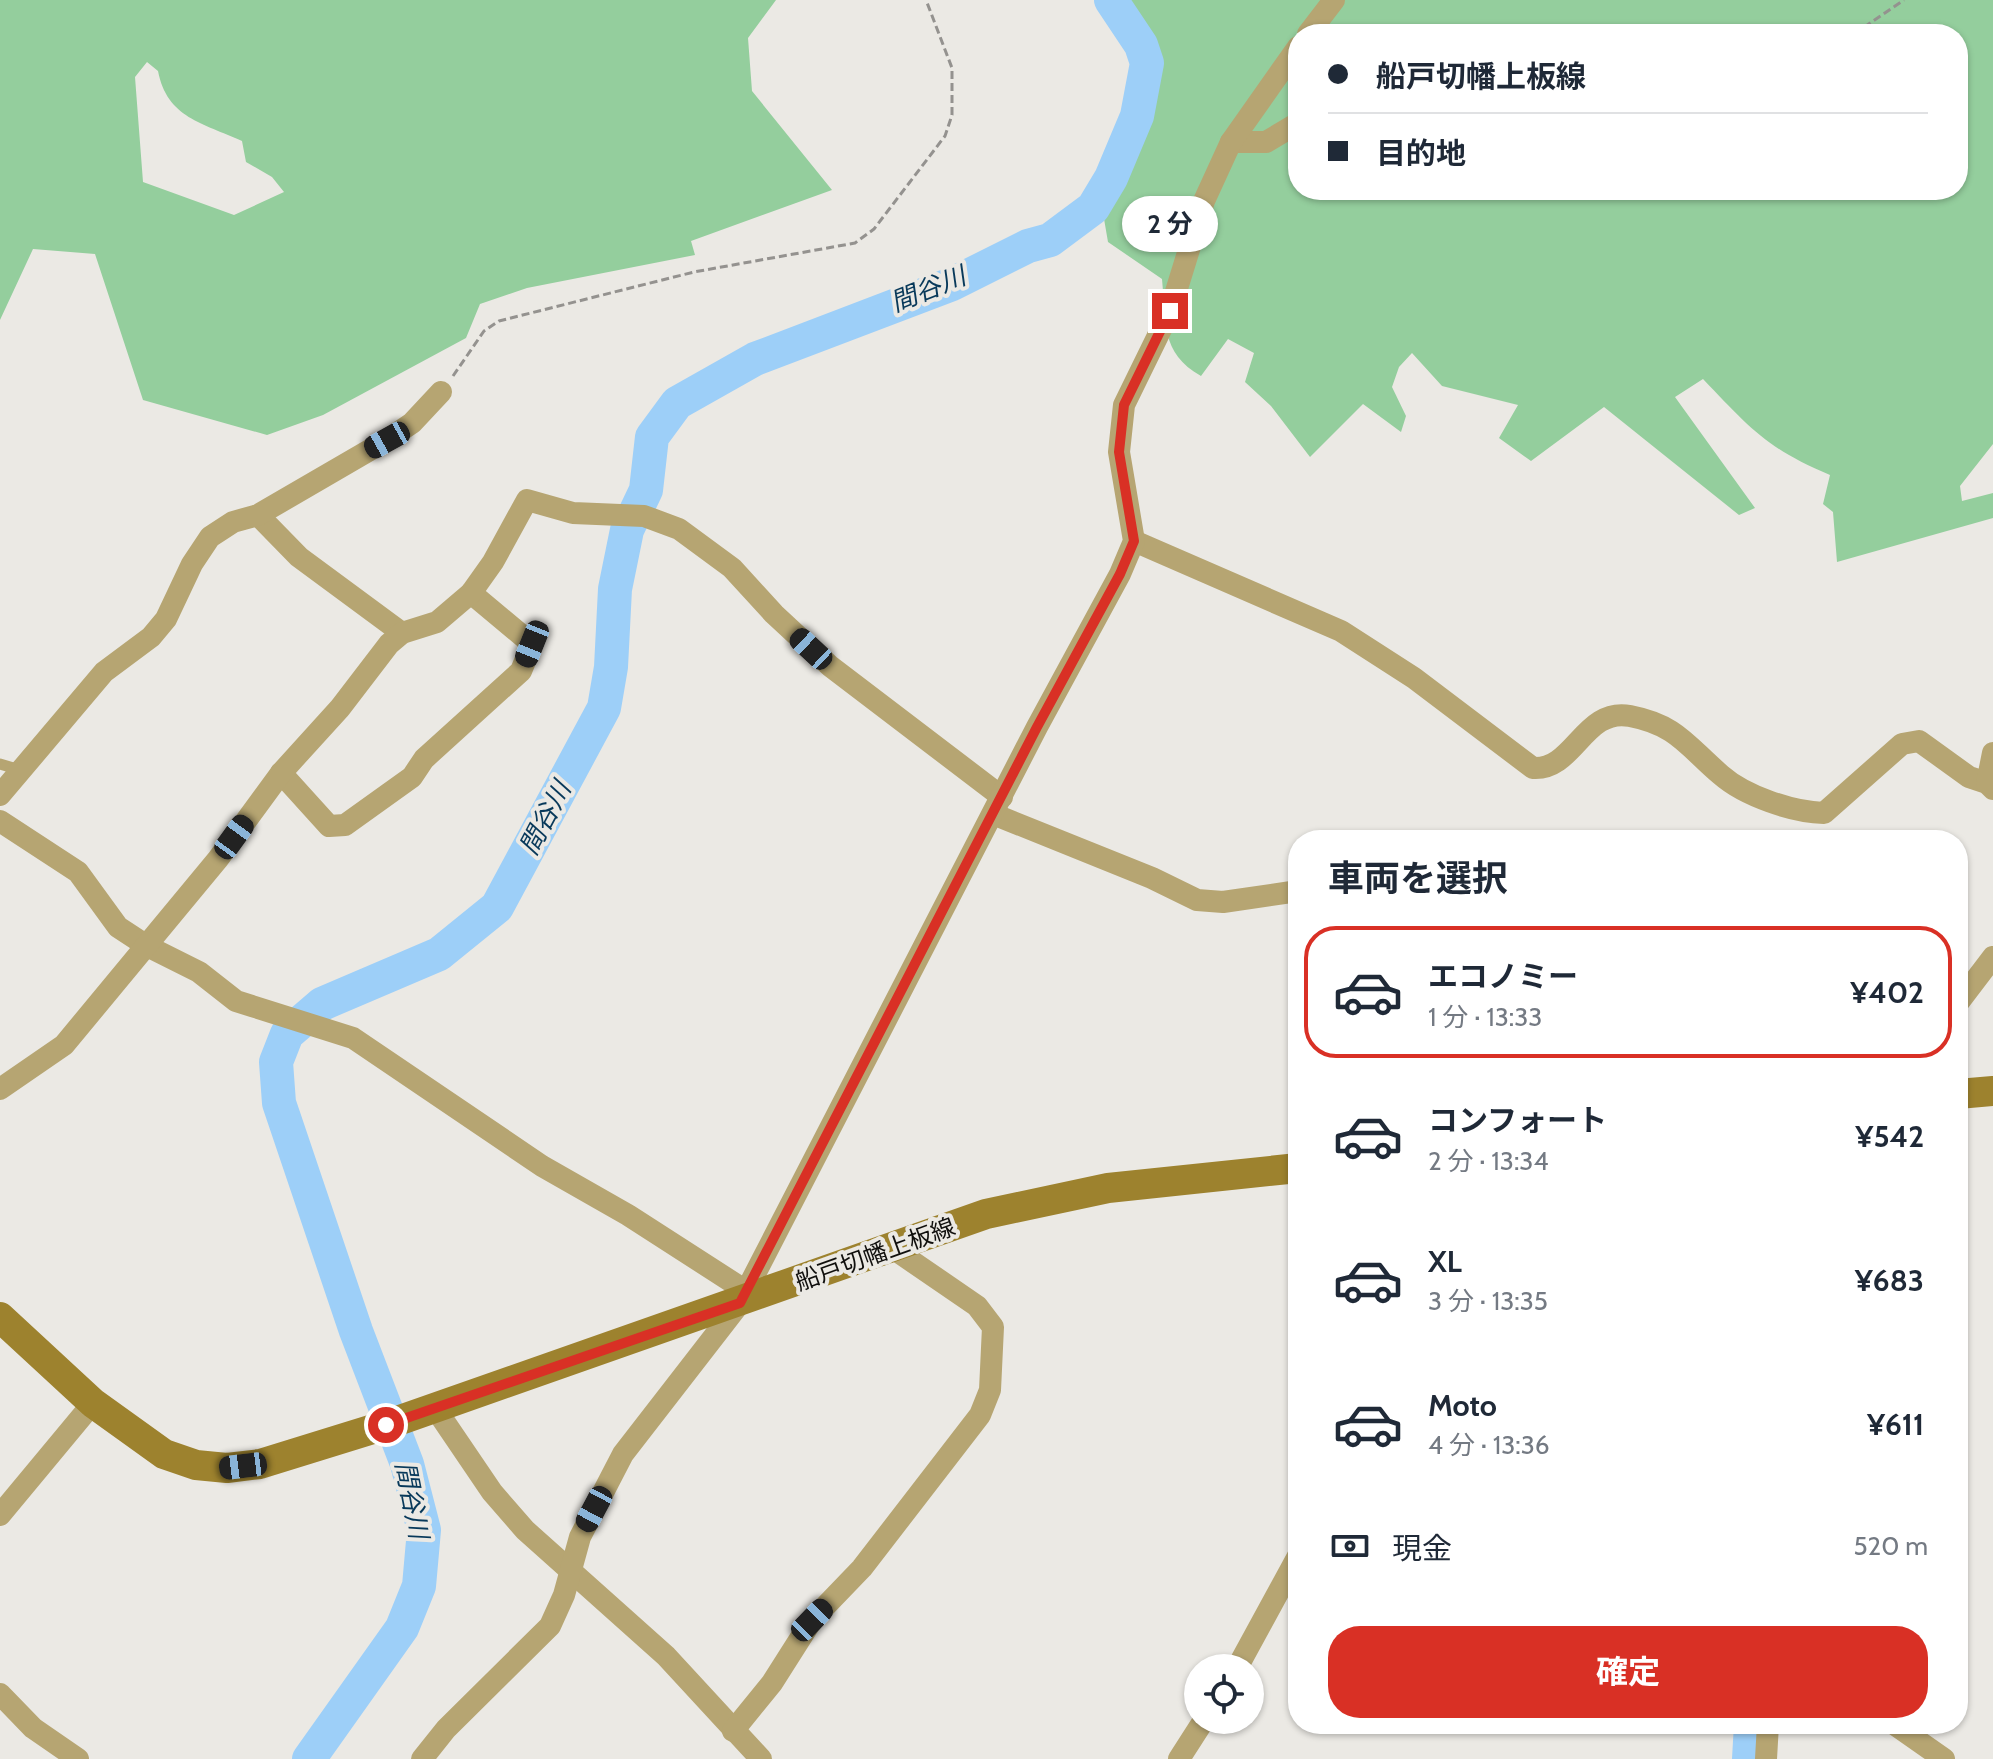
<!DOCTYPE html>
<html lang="ja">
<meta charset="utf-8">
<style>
:root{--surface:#fff;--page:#f2f2f3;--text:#1f2937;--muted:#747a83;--line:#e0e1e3;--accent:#d93025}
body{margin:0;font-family:Cabin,"Noto Sans JP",sans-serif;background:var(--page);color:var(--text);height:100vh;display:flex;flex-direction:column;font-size:30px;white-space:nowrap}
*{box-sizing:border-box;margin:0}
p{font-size:26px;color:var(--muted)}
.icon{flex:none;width:44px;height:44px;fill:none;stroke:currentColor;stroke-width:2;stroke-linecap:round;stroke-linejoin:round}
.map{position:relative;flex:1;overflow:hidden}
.panel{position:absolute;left:1288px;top:830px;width:680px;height:904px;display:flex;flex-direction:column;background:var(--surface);border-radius:32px;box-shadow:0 2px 6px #0004}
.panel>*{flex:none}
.banner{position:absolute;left:1288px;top:24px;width:680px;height:176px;border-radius:32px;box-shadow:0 2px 6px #0004;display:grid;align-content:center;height:176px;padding:0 40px;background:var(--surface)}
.tools{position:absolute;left:1184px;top:1654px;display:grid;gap:16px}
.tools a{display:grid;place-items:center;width:80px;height:80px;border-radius:50%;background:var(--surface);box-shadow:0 2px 6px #0004;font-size:40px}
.end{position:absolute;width:36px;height:36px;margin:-18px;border:10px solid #d93025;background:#fff;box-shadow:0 0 0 4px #fff}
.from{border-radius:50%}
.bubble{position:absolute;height:56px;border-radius:28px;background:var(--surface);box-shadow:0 2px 6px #0004;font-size:26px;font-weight:700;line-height:56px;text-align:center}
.car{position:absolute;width:24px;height:48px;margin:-24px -12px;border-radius:10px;box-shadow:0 0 6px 2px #0007;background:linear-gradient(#222 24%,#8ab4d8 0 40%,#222 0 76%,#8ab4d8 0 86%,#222 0)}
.banner b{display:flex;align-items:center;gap:28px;height:76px;font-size:30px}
.banner b+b{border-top:2px solid var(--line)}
.banner i{width:20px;height:20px;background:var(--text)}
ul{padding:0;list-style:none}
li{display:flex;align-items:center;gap:24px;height:132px;margin:0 16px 12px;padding:0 24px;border:4px solid transparent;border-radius:32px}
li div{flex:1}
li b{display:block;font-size:30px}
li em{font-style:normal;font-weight:700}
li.active{border-color:var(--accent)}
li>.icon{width:72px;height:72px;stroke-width:1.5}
h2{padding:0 40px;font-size:36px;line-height:96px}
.pay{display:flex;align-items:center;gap:20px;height:88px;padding:0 40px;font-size:30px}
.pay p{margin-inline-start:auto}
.action{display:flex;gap:16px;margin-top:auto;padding:16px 40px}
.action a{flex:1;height:92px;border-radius:32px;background:var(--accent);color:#fff;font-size:32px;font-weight:700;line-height:92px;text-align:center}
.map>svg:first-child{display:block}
</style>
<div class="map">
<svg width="1993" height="1759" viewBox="0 0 1993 1759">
<rect width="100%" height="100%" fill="#ebe9e4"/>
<g fill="#94ce9d" fill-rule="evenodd">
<path d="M0 0H776L748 38 752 91 832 190 691 241 695 255 527 288 480 304 466 338 323 415 267 435 143 400 95 254 33 249 0 320ZM147 62 158 71C167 118 203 123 242 141L246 162 272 177 284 192 234 215 143 182 135 77Z"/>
<path d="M1095 0H1993V444L1960 486 1962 501 1993 493V518L1837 562 1833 512 1823 504 1830 475C1767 449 1749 427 1703 379L1675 397 1755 508 1739 515 1604 407 1531 461 1499 438 1518 405 1442 386 1412 353 1399 367 1392 387 1406 416 1401 432 1363 404 1310 457 1271 406 1245 382 1254 353 1228 339 1201 376C1160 353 1166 321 1162 279L1108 242 1103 213 1144 130 1129 52 1104 7ZM1298 34H1958V190H1298Z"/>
</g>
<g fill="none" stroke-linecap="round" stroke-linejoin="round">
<g stroke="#9dcff8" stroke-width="34">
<polyline points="309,1759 402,1628 419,1586 424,1530 407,1464 356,1331 279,1103 276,1062 287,1034 322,1004 439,954 497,907 604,708 611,667 615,589 627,530 646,490 652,437 677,403 755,359 952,284 1028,246 1050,240 1093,208 1111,178 1137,116 1147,63 1141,45 1111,0"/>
<polyline points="1749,1759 1751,1724"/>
</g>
<g stroke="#94928f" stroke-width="3" stroke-dasharray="8 4" stroke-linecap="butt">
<polyline points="1854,34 1904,0"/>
<polyline points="453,376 484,331 499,321 694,272 855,243 874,229 945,136 952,115 952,68 926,0"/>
</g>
<polyline stroke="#b6a572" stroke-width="11" points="0,764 20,770"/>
<g stroke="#b6a572" stroke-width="22">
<polyline points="1308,34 1334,0"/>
<polyline points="1231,142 1266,142 1298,123"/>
<polyline points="258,515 299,557 402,633"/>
<path d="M1134 541 1341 631 1414 678 1533 768C1574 771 1584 707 1630 716 1677 725 1687 746 1721 775 1745 796 1792 812 1824 813L1902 744 1919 741 1969 777 1987 783 1993 789"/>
<polyline points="281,773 329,826 345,825 412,777 424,759 521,671 532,644 471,593"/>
<polyline points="1987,783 1993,753"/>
<polyline points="0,795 104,672 151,637 166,619 192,564 210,537 233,522 258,515 387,440 412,423 441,392"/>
<polyline points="993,814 1152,878 1197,900 1223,902 1298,891"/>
<polyline points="0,821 78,872 118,927 147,946 199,972 236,1001 353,1038 542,1166 628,1215 746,1291"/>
<polyline points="1958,1003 1993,957"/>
<polyline points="0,1089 64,1045 218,859 281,773 340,708 389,644 402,633 437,622 471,593 493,562 527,500 573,513 644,516 679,529 732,568 774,614 830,666 1002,797"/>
<polyline points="435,1408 492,1492 525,1530 666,1656 761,1759"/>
<polyline points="0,1515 93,1403"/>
<polyline points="1237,1668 1298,1556"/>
<polyline points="0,1694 33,1728 78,1759"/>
<polyline points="1894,1724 1944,1759"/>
<polyline points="733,1731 772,1683 812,1620 862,1568 980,1415 990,1390 993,1327 977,1306 891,1247"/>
<polyline points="422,1759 446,1729 550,1626 564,1595 580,1537 623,1454 740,1303 1037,727 1120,574 1134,541 1119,452 1124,405 1170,311 1204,201 1231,142 1298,47"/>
<polyline points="1179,1759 1204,1720"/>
<polyline points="1766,1759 1768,1724"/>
</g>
<g stroke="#9d822e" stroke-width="30">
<polyline points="1958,1094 1993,1091"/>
<polyline points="0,1317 93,1403 164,1454 196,1465 227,1468 260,1464 386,1425 986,1214 1108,1188 1298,1168"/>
</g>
</g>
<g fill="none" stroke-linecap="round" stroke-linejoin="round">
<polyline stroke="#d93025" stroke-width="10" points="386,1425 740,1303 1037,727 1120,574 1134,541 1119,452 1124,405 1170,311"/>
</g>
<g text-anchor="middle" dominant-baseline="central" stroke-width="8" stroke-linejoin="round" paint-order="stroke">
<g font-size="24" fill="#100f0d" stroke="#ebe9e4">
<text transform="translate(875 1254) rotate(-20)">船戸切幡上板線</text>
</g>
<g font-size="26" font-style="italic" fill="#08395a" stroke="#ebe9e4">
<text transform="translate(928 289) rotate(-22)">間谷川</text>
<text transform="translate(545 818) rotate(-62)">間谷川</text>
<text transform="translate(412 1500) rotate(79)">間谷川</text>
</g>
</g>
</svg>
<div class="tools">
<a><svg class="icon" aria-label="locate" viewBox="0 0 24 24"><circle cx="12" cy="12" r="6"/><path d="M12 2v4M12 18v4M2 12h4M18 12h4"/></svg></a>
</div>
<i class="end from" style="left:386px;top:1425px"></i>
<i class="end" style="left:1170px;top:311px"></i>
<div class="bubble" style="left:1122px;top:196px;width:96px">2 分</div>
<i class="car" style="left:387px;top:440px;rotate:241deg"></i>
<i class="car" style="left:532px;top:644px;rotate:202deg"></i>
<i class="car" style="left:811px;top:649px;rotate:313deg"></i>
<i class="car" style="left:234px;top:837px;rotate:36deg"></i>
<i class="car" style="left:243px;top:1466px;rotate:263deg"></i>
<i class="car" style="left:594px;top:1509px;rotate:208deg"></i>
<i class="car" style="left:812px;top:1620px;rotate:44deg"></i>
<div class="banner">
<b><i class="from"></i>船戸切幡上板線</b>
<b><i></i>目的地</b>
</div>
<section class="panel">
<h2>車両を選択</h2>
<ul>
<li class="active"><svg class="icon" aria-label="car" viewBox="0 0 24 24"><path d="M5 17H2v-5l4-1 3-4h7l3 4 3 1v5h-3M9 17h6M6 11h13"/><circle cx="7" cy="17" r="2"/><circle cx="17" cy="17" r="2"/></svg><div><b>エコノミー</b><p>1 分 · 13:33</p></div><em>¥402</em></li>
<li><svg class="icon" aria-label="car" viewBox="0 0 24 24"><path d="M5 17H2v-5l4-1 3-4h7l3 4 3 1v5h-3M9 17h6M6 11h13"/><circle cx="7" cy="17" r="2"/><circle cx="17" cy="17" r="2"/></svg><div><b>コンフォート</b><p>2 分 · 13:34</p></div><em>¥542</em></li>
<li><svg class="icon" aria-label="car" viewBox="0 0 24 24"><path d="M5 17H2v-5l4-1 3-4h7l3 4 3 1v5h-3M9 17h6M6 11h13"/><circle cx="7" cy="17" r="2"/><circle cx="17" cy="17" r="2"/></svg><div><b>XL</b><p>3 分 · 13:35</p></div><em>¥683</em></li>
<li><svg class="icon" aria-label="car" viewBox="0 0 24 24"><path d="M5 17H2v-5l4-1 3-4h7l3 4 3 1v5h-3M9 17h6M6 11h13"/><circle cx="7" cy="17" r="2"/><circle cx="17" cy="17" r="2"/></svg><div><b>Moto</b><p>4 分 · 13:36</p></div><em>¥611</em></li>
</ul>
<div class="pay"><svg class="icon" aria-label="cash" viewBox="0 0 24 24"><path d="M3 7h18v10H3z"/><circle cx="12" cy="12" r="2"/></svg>現金<p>520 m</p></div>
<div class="action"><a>確定</a></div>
</section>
</div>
